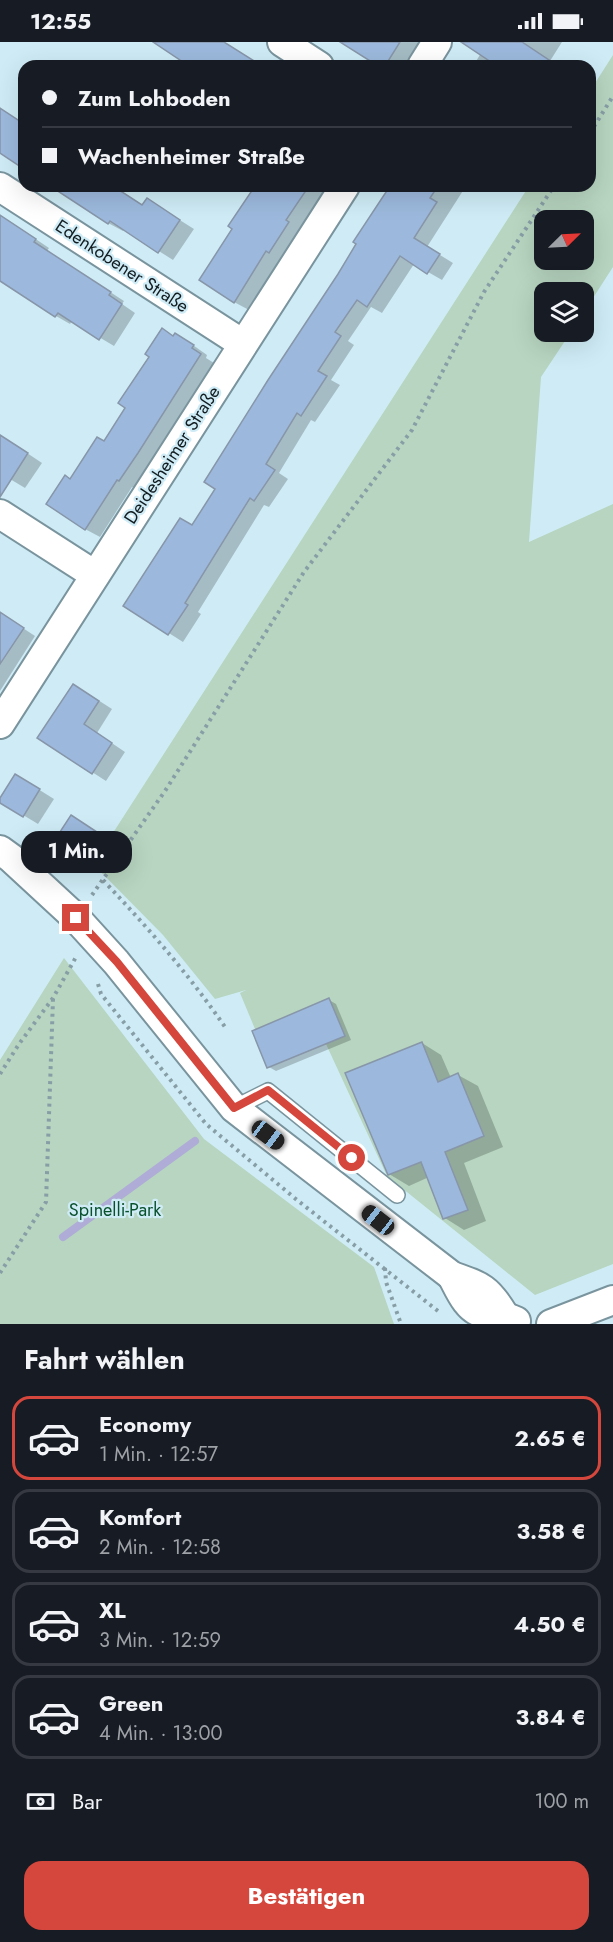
<!DOCTYPE html>
<html lang="de">
<meta charset="utf-8">
<style>
:root{--surface:#171b24;--page:#20242c;--text:#f1f3f6;--muted:#9ea1a6;--line:#363941;--accent:#d5473c}
body{margin:0;font-family:Jost,sans-serif;background:var(--page);color:var(--text);height:100vh;display:flex;flex-direction:column;font-size:22px;white-space:nowrap}
*{box-sizing:border-box;margin:0}
p{font-size:20px;color:var(--muted)}
.icon{flex:none;width:33px;height:33px;fill:none;stroke:currentColor;stroke-width:2;stroke-linecap:round;stroke-linejoin:round}
.map{position:relative;height:1282px;overflow:hidden}
.details{display:flex;flex-direction:column;background:var(--surface);flex:1}
.details>*{flex:none}
.banner{position:absolute;left:18px;top:18px;width:578px;height:132px;border-radius:18px;box-shadow:0 6px 24px #0002;display:grid;align-content:center;height:132px;padding:0 24px;background:var(--surface)}
.needle{width:39px;rotate:66deg}
.fabs{position:absolute;left:534px;top:168px;display:grid;gap:12px}
.fabs a{display:grid;place-items:center;width:60px;height:60px;border-radius:12px;background:var(--surface);box-shadow:0 6px 24px #0002;font-size:30px}
.end{position:absolute;width:27px;height:27px;margin:-14px;border:8px solid #d5473c;background:#fff;box-shadow:0 0 0 3px #fff}
.from{border-radius:50%}
.bubble{position:absolute;height:42px;border-radius:18px;background:var(--surface);box-shadow:0 6px 24px #0002;font-size:20px;font-weight:700;line-height:42px;text-align:center}
.car{position:absolute;width:18px;height:36px;margin:-18px -9px;border-radius:8px;box-shadow:0 0 4px 2px #0007;background:linear-gradient(#222 24%,#8ab4d8 0 40%,#222 0 76%,#8ab4d8 0 86%,#222 0)}
.banner b{display:flex;align-items:center;gap:21px;height:57px;font-size:22px}
.banner b+b{border-top:2px solid var(--line)}
.banner i{width:15px;height:15px;background:var(--text)}
ul{padding:0;list-style:none}
li{display:flex;align-items:center;gap:18px;height:84px;margin:0 12px 9px;padding:0 12px;border:3px solid var(--line);border-radius:18px}
li div{flex:1}
li b{display:block;font-size:22px}
li em{font-style:normal;font-weight:700}
li.on{border-color:var(--accent)}
li>.icon{width:54px;height:54px;stroke-width:1.5}
h2{padding:0 24px;font-size:27px;line-height:72px}
.pay{display:flex;align-items:center;gap:15px;height:66px;padding:0 24px;font-size:22px}
.pay p{margin-inline-start:auto}
.primary-button{display:flex;gap:12px;margin-top:auto;padding:12px 24px}
.primary-button a{flex:1;height:69px;border-radius:18px;background:var(--accent);color:#fff;font-size:24px;font-weight:700;line-height:69px;text-align:center}
.status{display:flex;justify-content:space-between;align-items:center;height:42px;padding:0 30px;background:var(--surface);direction:ltr}
.status svg{height:16px;fill:currentColor}
.map>svg:first-child{display:block}
</style>
<div class="status"><b>12:55</b><svg viewBox="0 0 49 12"><path d="M0 12V9h3v3zM5 12V6h3v6zM10 12V3h3v9zM15 12V0h3v12zM26 1h20v11H26zM47 4h2v5h-2z"/></svg></div>
<div class="map">
<svg width="613" height="1282" viewBox="0 0 613 1282">
<rect width="100%" height="100%" fill="#cfecf6"/>
<g fill="#b7d5c0" fill-rule="evenodd">
<path d="M613 13V225L584 270V250H544V290H571L541 335 529 500 613 462V1222L535 1253 387 1134 326 1002 267 1026 252 989 255 987 240 951 246 948 215 957 163 893 93 822 529 144H590V49ZM544 178H584V218H544Z"/>
<polygon points="64,916 204,1097 374,1225 394,1282 0,1282 0,1018"/>
</g>
<g fill="#0003">
<polygon points="347,0 420,0 405,24 381,24"/>
<polygon points="488,0 562,0 550,19 557,24 473,24"/>
<polygon points="52,144 112,144 143,165 148,158 194,187 173,218 124,187 123,189 108,181"/>
<polygon points="256,144 328,144 300,188 303,190 249,268 234,260 234,186"/>
<polygon points="391,144 466,144 427,205 453,221 442,238 414,222 382,271 371,265 348,299 354,303 331,338 340,343 315,380 311,378 279,431 288,437 269,465 264,463 198,570 201,572 183,600 126,564 192,484 217,447"/>
<polygon points="477,144 490,144 486,150"/>
<polygon points="0,173 49,206 47,209 124,259 122,262 135,271 114,304 72,279 70,282 56,274 0,238"/>
<polygon points="174,295 190,301 207,313 206,316 214,321 134,446 132,445 100,495 85,487 71,438 105,400 127,365 151,314"/>
<polygon points="0,393 42,421 25,446 0,431"/>
<polygon points="0,571 35,594 0,649"/>
<polygon points="87,651 112,667 97,691 125,710 106,739 39,696"/>
<polygon points="30,742 54,757 38,782 0,759"/>
<polygon points="86,783 113,801 99,822 58,795"/>
<polygon points="329,958 336,962 351,998 276,1029 269,1025"/>
<polygon points="422,1001 441,1013 451,1036 458,1033 478,1044 503,1105 464,1121 486,1179 464,1188 445,1176 429,1135 409,1144 389,1132"/>
</g>
<g fill="none" stroke-linecap="round" stroke-linejoin="round">
<polyline stroke="#afacd7" stroke-width="8" points="63,1195 195,1099"/>
</g>
<g fill="#9cb9dd" stroke="#8796a9" stroke-width="1.5">
<polygon points="153,0 224,0 262,24 189,24"/>
<polygon points="340,0 400,0 385,24 378,24"/>
<polygon points="461,0 522,0 558,24 497,24"/>
<polygon points="0,66 24,82 24,127 0,111"/>
<polygon points="50,144 113,144 142,163 147,156 180,178 158,211 110,179 108,182"/>
<polygon points="255,144 309,144 286,178 289,180 269,211 266,209 234,261 199,238 232,187 228,184"/>
<polygon points="390,144 438,144 430,156 437,160 414,196 440,212 427,232 400,214 367,265 357,258 335,290 341,294 318,329 327,334 301,374 297,371 266,422 275,428 254,459 250,456 185,561 188,563 168,593 123,564 180,476 192,483 215,447 204,440 268,338 338,232 356,202 353,200"/>
<polygon points="0,173 36,197 34,200 111,250 109,253 122,262 99,298 58,271 55,275 0,239"/>
<polygon points="162,286 173,294 175,291 194,303 192,306 201,312 138,411 119,439 117,438 85,488 46,462 65,433 70,437 97,395 104,399 125,366 118,361 149,315 145,312"/>
<polygon points="0,393 28,411 0,455"/>
<polygon points="0,570 24,586 0,622"/>
<polygon points="73,642 99,659 84,682 112,701 92,732 37,696"/>
<polygon points="15,732 40,747 23,775 0,761 0,756"/>
<polygon points="71,773 100,792 84,815 56,796"/>
<polygon points="329,956 345,994 267,1026 252,989"/>
<polygon points="422,1000 438,1040 458,1031 484,1094 445,1110 468,1168 443,1177 421,1120 388,1133 345,1031"/>
</g>
<g fill="none" stroke-linecap="round" stroke-linejoin="round">
<g stroke="#7a949e" stroke-width="18">
<polyline id="service" points="234,1066 268,1049 397,1153"/>
</g>
<g stroke="#7a949e" stroke-width="32">
<g id="minor">
<polyline points="282,0 319,24"/>
<polyline points="422,24 437,0"/>
<polyline points="0,145 243,302"/>
<polyline points="0,472 95,533"/>
<polyline points="0,682 345,144"/>
<path d="M0 808 11 816 76 876 116 920 234 1066 452 1234C481 1244 488 1246 504 1273"/>
<path d="M452 1234C459 1247 467 1268 483 1271 496 1274 503 1273 516 1279"/>
<polyline points="551,1282 613,1258"/>
</g>
</g>
<g stroke="#889ea6" stroke-width="4" stroke-dasharray="3 4.5" stroke-linecap="butt">
<polyline points="590,91 613,54"/>
<path d="M103 838C148 886 187 930 225 985"/>
<polyline points="92,853 165,749 304,530 412,388 484,250 554,144"/>
<polyline points="98,942 101,952 206,1082 297,1158 438,1269"/>
<polyline points="0,1032 19,1002 53,956 76,915"/>
<polyline points="385,1226 386,1240 401,1282"/>
<polyline points="0,1231 46,1160 53,957"/>
</g>
<use href="#service" stroke="#fff" stroke-width="15"/>
<use href="#minor" stroke="#fff" stroke-width="28"/>
</g>
<g fill="none" stroke-linecap="round" stroke-linejoin="round">
<polyline stroke="#d5473c" stroke-width="8" points="76,876 117,920 234,1066 268,1048 352,1116"/>
</g>
<g text-anchor="middle" dominant-baseline="central" stroke-width="4.5" stroke-linejoin="round" paint-order="stroke">
<g font-size="18" fill="#121c20" stroke="#cfecf6">
<text transform="translate(122 224) rotate(33)">Edenkobener Straße</text>
<text transform="translate(172 413) rotate(-57)">Deidesheimer Straße</text>
</g>
<g font-size="18" fill="#09502c" stroke="#cfecf6">
<text x="115" y="1168">Spinelli-Park</text>
</g>
</g>
</svg>
<div class="fabs">
<a><svg class="needle" viewBox="-14 -14 28 28"><path d="M0-13l5 13h-10z" fill="#e53935"/><path d="M0 13l5-13h-10z" fill="#9ea1a6"/></svg></a>
<a><svg class="icon" aria-label="layers" viewBox="0 0 24 24"><path d="M12 4l9 5-9 5-9-5zM3 14l9 5 9-5"/></svg></a>
</div>
<i class="end from" style="left:352px;top:1116px"></i>
<i class="end" style="left:76px;top:876px"></i>
<div class="bubble" style="left:21px;top:789px;width:111px">1 Min.</div>
<i class="car" style="left:268px;top:1093px;rotate:127deg"></i>
<i class="car" style="left:378px;top:1178px;rotate:308deg"></i>
<div class="banner">
<b><i class="from"></i>Zum Lohboden</b>
<b><i></i>Wachenheimer Straße</b>
</div>
</div>
<section class="details">
<h2>Fahrt wählen</h2>
<ul>
<li class="on"><svg class="icon" aria-label="car" viewBox="0 0 24 24"><path d="M5 17H2v-5l4-1 3-4h7l3 4 3 1v5h-3M9 17h6M6 11h13"/><circle cx="7" cy="17" r="2"/><circle cx="17" cy="17" r="2"/></svg><div><b>Economy</b><p>1 Min. · 12:57</p></div><em>2.65 €</em></li>
<li><svg class="icon" aria-label="car" viewBox="0 0 24 24"><path d="M5 17H2v-5l4-1 3-4h7l3 4 3 1v5h-3M9 17h6M6 11h13"/><circle cx="7" cy="17" r="2"/><circle cx="17" cy="17" r="2"/></svg><div><b>Komfort</b><p>2 Min. · 12:58</p></div><em>3.58 €</em></li>
<li><svg class="icon" aria-label="car" viewBox="0 0 24 24"><path d="M5 17H2v-5l4-1 3-4h7l3 4 3 1v5h-3M9 17h6M6 11h13"/><circle cx="7" cy="17" r="2"/><circle cx="17" cy="17" r="2"/></svg><div><b>XL</b><p>3 Min. · 12:59</p></div><em>4.50 €</em></li>
<li><svg class="icon" aria-label="car" viewBox="0 0 24 24"><path d="M5 17H2v-5l4-1 3-4h7l3 4 3 1v5h-3M9 17h6M6 11h13"/><circle cx="7" cy="17" r="2"/><circle cx="17" cy="17" r="2"/></svg><div><b>Green</b><p>4 Min. · 13:00</p></div><em>3.84 €</em></li>
</ul>
<div class="pay"><svg class="icon" aria-label="cash" viewBox="0 0 24 24"><path d="M3 7h18v10H3z"/><circle cx="12" cy="12" r="2"/></svg>Bar<p>100 m</p></div>
<div class="primary-button"><a>Bestätigen</a></div>
</section>
